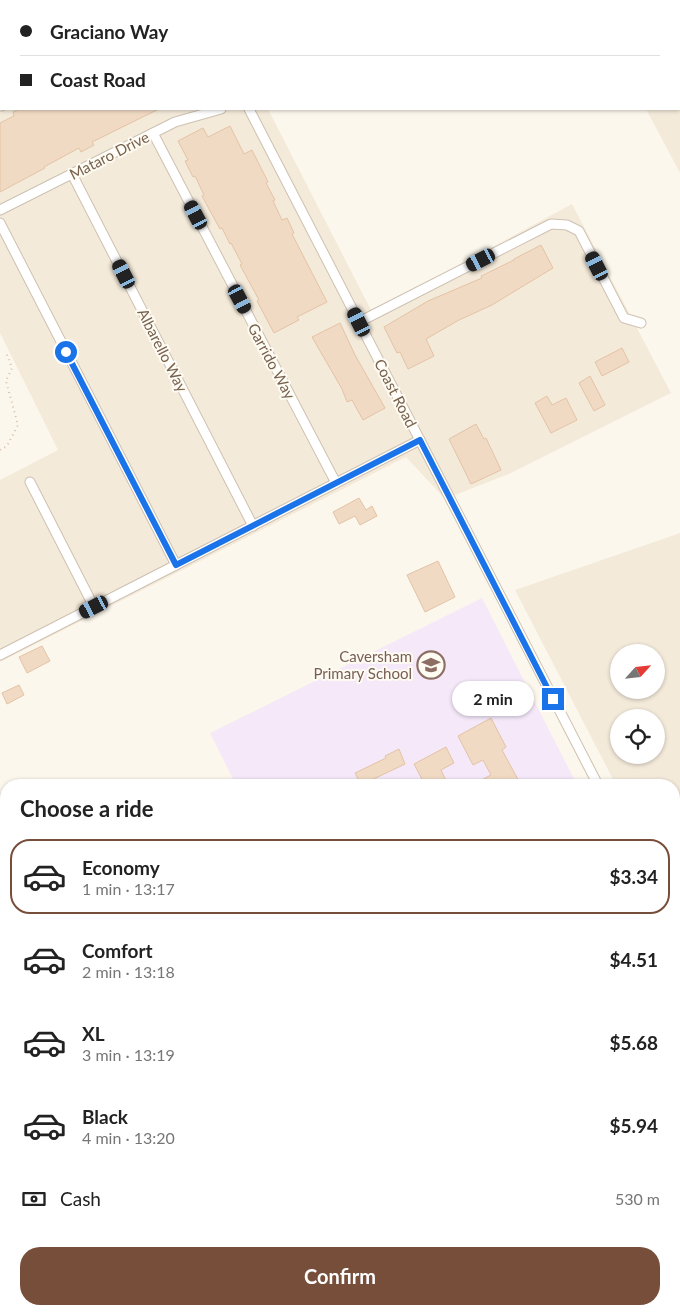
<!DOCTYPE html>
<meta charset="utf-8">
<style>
:root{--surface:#fff;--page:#f2f2f2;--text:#222;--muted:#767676;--line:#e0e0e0;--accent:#774e3a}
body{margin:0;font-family:Lato,sans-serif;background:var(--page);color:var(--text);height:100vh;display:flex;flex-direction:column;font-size:19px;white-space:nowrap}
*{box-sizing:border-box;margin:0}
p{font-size:16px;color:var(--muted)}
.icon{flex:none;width:28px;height:28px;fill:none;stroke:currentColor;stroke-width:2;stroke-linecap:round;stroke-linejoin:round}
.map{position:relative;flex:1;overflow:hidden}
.drawer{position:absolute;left:0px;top:779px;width:680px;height:536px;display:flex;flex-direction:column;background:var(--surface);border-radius:20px 20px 0 0;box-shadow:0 1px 4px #0004}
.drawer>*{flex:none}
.hud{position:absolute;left:0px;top:0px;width:680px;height:110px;box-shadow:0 1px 4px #0004;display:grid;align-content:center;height:110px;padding:0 20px;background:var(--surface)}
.needle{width:32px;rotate:63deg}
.buttons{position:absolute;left:610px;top:644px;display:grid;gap:10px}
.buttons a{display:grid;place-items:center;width:55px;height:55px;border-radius:50%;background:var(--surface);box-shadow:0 1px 4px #0004;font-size:25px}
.end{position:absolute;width:22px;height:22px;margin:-11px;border:6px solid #1a73e8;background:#fff;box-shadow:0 0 0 2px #fff}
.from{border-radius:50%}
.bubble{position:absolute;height:35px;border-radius:18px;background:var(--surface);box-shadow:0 1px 4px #0004;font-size:16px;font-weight:700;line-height:35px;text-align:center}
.car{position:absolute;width:15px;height:30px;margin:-15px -8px;border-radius:6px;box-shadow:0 0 4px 1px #0007;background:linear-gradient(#222 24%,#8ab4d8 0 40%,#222 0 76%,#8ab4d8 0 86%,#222 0)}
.hud b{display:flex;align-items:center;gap:18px;height:48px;font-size:19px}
.hud b+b{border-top:1px solid var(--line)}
.hud i{width:12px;height:12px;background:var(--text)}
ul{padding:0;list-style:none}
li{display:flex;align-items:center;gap:15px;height:75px;margin:0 10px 8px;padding:0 10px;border:2px solid transparent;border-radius:20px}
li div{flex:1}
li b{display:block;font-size:19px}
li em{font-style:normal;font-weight:700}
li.active{border-color:var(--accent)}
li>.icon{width:45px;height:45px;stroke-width:1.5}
h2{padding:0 20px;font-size:22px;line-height:60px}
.pay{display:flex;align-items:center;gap:12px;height:55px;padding:0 20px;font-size:19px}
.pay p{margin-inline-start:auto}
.primary-button{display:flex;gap:10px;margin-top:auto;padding:10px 20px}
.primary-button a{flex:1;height:58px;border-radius:20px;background:var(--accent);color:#fff;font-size:20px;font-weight:700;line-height:58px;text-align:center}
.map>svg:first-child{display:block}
</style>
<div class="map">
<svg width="680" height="1314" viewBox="0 0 680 1314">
<rect width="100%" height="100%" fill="#fcf7ec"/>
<g fill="#f4eada" fill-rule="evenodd">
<polygon points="0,0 310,0 1,1 1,109 268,109 372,312 572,204 671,393 511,473 445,499 406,457 0,662 0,480 58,450 0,333"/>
<polygon points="589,0 680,0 680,173 646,109 679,109 679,1"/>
<path d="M680 533V908L674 896V785H616L515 590ZM656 652V690H619V652ZM619 718H656V755H619Z"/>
<polygon points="447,1309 524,1309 526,1314 439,1314"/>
</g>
<polygon fill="#f4e8f9" points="482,598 577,785 236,785 210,733"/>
<g fill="#f1dac4" stroke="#e3c3a5">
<polygon points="19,109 159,109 92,142 94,145 81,152 79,148 44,167 45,168 0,192 0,123 14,116 13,112"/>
<polygon points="230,126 244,154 252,150 268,182 266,183 275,200 273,201 282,220 287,218 294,233 292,234 327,302 297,317 299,320 274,333 257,301 259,300 240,265 242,264 231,243 230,244 222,228 220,229 202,196 204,195 195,176 193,177 185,161 188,160 178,141 203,128 208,137"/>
<polygon points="541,245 553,268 492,305 459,320 426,339 434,356 408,369 400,352 397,353 384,327 428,301 482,278 481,276 514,260 514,259"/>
<polygon points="340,323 355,355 385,408 363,420 352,400 347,402 342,389 312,337"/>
<polygon points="622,348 629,362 602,376 595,362"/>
<polygon points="590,376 605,405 594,411 579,383"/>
<polygon points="547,396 552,405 566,398 577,420 551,433 535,403"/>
<polygon points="476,424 484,439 486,438 501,470 471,484 449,439"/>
<polygon points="359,498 366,510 372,506 377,516 360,525 355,516 339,524 333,512"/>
<polygon points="438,561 455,597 425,612 407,575"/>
<polygon points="42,646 50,661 27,673 19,657"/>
<polygon points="19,685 24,695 7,704 2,693"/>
<polygon points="491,718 506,747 502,750 521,785 472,785 491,775 483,760 473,765 458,736"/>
<polygon points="446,747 454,763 441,770 448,785 425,785 414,764"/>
<polygon points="399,749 405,764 361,785 355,773 386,758 385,756"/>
</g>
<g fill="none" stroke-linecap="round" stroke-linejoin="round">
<g stroke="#cec1b1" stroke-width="7">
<polyline id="service" points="502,1309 505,1314"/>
</g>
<g stroke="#cec1b1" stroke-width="11">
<g id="minor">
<polyline points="193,0 194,1"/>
<polyline points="0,106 1,106"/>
<polyline points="249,109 598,785"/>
<polyline points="153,133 336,483"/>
<polyline points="72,174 253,526"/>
<polyline points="0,210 175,122 221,109"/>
<polyline points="0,223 176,565"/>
<polyline points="359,322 551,224 567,225 579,231 624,318 641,323"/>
<polyline points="30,482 94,607"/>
<polyline points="0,655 420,440"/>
<polyline points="674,933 680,945"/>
</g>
</g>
<g stroke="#cec1b1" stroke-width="14">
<g id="tertiary">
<polyline points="0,1071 6,1083"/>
<polyline points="123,1309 125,1314"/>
</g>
</g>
<g stroke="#d9d3ce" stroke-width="16">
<g id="primary">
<polyline points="674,1127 680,1122"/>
<polyline points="414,1314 422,1309"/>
</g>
</g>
<g stroke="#d6bea7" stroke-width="2" stroke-dasharray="1 4" stroke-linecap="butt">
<polyline points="0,450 7,446 18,425 6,381 12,368 6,352"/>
<polyline points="676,1111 680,1108"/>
</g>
<use href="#service" stroke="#fff" stroke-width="4.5"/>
<use href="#minor" stroke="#fff" stroke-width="9"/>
<use href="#tertiary" stroke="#fff" stroke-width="11"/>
<use href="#primary" stroke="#f7e1a8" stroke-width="14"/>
</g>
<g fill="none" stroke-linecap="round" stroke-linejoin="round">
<polyline stroke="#1a73e8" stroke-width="6" points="66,352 176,565 420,440 553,699"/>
</g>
<defs>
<g id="school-ring" transform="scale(1.4375)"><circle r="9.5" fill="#fefbf2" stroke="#8d6e63" stroke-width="1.5"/><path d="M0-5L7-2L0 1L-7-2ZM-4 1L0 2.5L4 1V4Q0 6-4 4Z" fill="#8d6e63"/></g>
</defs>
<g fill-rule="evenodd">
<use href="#school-ring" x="431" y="665"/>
</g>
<g text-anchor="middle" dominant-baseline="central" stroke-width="4" stroke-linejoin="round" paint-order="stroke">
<g font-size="15" fill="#77614f" stroke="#fefbf2">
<text transform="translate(109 155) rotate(-27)">Mataro Drive</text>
<text transform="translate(163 350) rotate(63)">Albarello Way</text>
<text transform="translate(272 361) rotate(62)">Garrido Way</text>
<text transform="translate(396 393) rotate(63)">Coast Road</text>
</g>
<g font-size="15" fill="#785e54" stroke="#fefbf2" text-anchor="end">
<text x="412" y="656">Caversham<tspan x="412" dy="17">Primary School</tspan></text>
</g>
</g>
</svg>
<div class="buttons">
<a><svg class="needle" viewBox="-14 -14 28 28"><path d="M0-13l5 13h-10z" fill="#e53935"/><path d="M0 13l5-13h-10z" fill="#767676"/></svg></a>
<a><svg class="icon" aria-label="locate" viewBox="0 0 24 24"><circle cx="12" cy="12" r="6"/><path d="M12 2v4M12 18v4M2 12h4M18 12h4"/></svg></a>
</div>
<i class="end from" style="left:66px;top:352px"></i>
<i class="end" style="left:553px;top:699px"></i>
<div class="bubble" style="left:452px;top:681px;width:82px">2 min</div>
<i class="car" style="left:196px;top:215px;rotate:332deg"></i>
<i class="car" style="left:481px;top:260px;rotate:243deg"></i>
<i class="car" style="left:597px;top:266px;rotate:333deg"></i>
<i class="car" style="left:124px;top:274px;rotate:333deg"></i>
<i class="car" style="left:240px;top:299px;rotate:152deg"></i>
<i class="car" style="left:359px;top:322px;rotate:333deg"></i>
<i class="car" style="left:94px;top:607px;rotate:243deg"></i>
<div class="hud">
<b><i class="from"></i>Graciano Way</b>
<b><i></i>Coast Road</b>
</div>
<section class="drawer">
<h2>Choose a ride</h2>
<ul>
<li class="active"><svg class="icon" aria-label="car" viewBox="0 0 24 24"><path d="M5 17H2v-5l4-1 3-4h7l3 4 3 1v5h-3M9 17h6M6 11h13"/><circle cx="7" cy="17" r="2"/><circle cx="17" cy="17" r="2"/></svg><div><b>Economy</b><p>1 min · 13:17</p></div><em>$3.34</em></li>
<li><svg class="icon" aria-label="car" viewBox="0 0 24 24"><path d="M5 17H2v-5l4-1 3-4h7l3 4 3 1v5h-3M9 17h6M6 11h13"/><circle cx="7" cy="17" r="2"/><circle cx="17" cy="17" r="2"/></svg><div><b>Comfort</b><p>2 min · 13:18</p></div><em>$4.51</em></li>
<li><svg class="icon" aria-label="car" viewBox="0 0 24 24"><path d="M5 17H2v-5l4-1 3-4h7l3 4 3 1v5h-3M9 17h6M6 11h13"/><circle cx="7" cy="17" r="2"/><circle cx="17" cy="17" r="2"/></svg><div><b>XL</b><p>3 min · 13:19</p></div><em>$5.68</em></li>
<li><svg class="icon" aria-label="car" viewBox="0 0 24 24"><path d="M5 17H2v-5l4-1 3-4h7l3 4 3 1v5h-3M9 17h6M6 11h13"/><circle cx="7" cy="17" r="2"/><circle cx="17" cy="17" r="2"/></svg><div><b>Black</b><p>4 min · 13:20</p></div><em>$5.94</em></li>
</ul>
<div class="pay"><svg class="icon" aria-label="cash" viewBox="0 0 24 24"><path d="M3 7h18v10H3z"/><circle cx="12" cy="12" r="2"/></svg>Cash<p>530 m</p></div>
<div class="primary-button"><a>Confirm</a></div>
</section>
</div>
